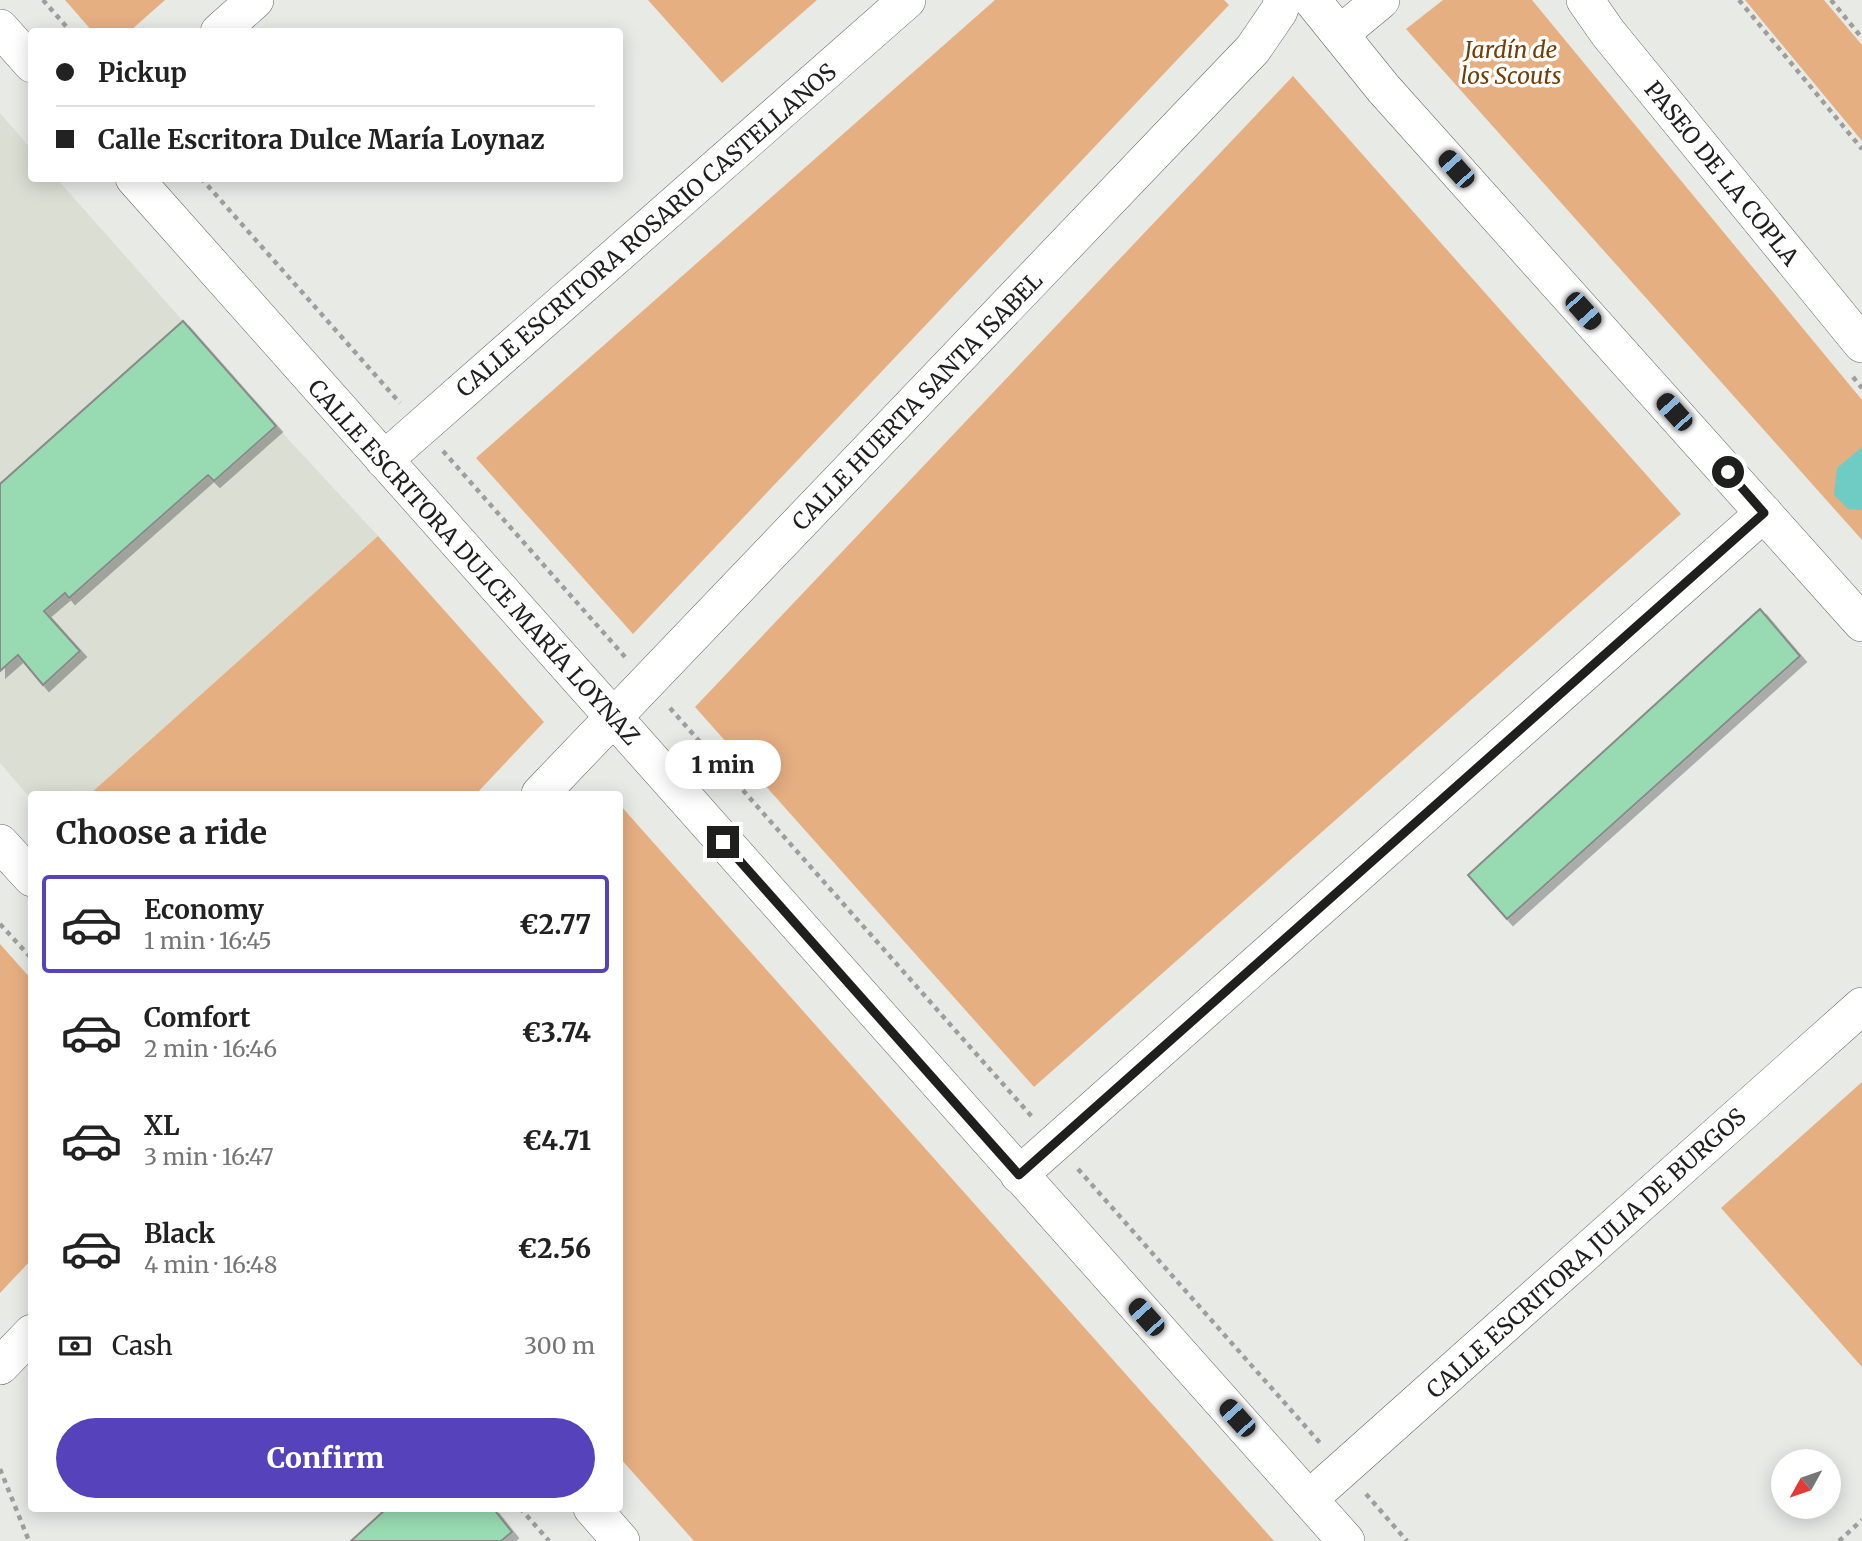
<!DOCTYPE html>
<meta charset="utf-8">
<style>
:root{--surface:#fff;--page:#f6f6f6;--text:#222;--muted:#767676;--line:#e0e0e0;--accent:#5642ba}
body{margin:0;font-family:Merriweather,serif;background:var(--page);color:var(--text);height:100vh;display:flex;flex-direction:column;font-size:26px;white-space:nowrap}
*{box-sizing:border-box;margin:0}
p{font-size:23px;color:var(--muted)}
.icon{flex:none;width:38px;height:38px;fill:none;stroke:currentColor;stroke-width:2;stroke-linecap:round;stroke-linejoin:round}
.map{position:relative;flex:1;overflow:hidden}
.sheet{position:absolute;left:28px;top:791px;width:595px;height:721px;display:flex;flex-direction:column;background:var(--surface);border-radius:7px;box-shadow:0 4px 18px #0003}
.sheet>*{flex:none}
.top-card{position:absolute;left:28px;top:28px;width:595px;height:154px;border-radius:7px;box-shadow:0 4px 18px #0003;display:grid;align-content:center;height:154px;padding:0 28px;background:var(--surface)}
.needle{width:46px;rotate:230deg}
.buttons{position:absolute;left:1771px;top:1449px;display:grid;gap:14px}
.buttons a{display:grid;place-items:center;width:70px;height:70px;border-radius:50%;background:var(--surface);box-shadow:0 4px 18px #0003;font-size:35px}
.end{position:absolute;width:32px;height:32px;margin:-16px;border:9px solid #1f1f1e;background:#fff;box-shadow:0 0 0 4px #fff}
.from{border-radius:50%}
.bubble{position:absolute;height:49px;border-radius:24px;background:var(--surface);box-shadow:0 4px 18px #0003;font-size:23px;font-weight:800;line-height:49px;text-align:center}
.car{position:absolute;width:21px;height:42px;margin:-21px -10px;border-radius:9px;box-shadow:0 0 5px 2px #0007;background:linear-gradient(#222 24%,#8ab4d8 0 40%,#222 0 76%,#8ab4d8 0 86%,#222 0)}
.top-card b{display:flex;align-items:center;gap:24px;height:66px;font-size:26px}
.top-card b+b{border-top:2px solid var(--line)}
.top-card i{width:18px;height:18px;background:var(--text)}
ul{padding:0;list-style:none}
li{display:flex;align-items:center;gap:21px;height:98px;margin:0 14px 10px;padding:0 14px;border:4px solid transparent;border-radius:7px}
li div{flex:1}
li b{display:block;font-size:26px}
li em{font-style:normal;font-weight:800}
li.current{border-color:var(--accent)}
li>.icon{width:63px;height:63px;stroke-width:1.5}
h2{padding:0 28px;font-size:32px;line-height:84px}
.pay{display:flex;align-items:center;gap:18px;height:77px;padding:0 28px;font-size:26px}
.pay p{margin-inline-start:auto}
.action{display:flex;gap:14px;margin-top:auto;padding:14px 28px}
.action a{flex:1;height:80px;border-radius:42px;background:var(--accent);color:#fff;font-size:28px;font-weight:800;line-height:80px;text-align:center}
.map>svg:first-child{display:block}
</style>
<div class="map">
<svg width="1862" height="1541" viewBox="0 0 1862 1541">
<defs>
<filter id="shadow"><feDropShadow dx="6" dy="6" stdDeviation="0" flood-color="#0004"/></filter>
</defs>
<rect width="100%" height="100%" fill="#e8eae6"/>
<polygon fill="#daded3" points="0,113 31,149 32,178 57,179 276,426 378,536 90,794 32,794 31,799 0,763"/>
<g fill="#e6af82">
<polygon points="65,0 165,0 130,31 93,32"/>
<polygon points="648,0 817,0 722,83"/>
<polygon points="995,0 1224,0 1229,5 633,634 476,458"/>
<polygon points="1443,0 1532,0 1862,400 1862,540 1406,29"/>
<polygon points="1745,0 1824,0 1862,45 1862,141"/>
<polygon points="1293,76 1681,514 1034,1087 695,707"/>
<polygon points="378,536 544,722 476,794 90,794"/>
<polygon points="620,805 1274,1541 694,1541 620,1458"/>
<polygon points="0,944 32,980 31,1260 0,1293"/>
<polygon points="1862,1082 1862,1367 1721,1208"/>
</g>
<polygon fill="#6fccc5" points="1862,447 1862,510 1848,509 1834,495 1837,468"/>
<g fill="#98dbb2" stroke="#888b89" stroke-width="2" filter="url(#shadow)">
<polygon points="183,321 276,426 214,481 208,475 69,598 65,593 44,611 80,651 43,685 18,655 0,671 0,484"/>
<polygon points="1760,609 1800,656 1507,919 1468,875"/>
<polygon points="387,1508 493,1508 512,1532 501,1541 351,1541"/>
</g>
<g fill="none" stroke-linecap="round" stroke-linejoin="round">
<g stroke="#666764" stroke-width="38">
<g id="street">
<polyline points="1312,0 1383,88 1862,623"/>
<polyline points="1585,0 1608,33 1862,344"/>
<polyline points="0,28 32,64"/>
<polyline points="219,32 255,0"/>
<polyline points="1340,34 1381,0"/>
<polyline points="134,178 1346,1541"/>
<polyline points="384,460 907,0"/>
<polyline points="540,794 1253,49 1279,11 1283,0"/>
<polyline points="0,843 32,878"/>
<polyline points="1019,1175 1764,513"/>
<polyline points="0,1366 32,1333"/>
<polyline points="1309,1499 1862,1006"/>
<polyline points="592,1508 621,1541"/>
</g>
</g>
<g stroke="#9e9f9c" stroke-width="4.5" stroke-dasharray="5 5" stroke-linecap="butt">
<polyline points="43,0 71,32"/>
<polyline points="1739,0 1862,149"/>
<polyline points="1831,0 1862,38"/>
<polyline points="201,178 400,403"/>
<polyline points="1853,377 1862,388"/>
<polyline points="443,451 625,657"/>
<polyline points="670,708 1033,1118"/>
<polyline points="0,924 32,959"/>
<polyline points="1078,1169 1320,1443"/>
<polyline points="0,1469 29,1541"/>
<polyline points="1366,1494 1407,1541"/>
<polyline points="520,1508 549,1541"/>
<polyline points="1839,1541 1862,1520"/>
</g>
<use href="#street" stroke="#fff" stroke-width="37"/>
</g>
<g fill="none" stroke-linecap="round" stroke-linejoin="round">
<polyline stroke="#1f1f1e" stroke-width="9" points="723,842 1019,1175 1764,513 1728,472"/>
</g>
<g text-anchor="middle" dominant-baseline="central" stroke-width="7" stroke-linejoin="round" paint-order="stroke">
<g font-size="23" font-style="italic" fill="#733f06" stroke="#fff">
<text x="1511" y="49">Jardín de<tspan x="1511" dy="26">los Scouts</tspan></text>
</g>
<g font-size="23" fill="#1f1f1e" stroke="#fff">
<text transform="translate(1722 173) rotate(51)">PASEO DE LA COPLA</text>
<text transform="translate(646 230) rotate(-41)">CALLE ESCRITORA ROSARIO CASTELLANOS</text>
<text transform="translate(917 401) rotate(-46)">CALLE HUERTA SANTA ISABEL</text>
<text transform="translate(474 562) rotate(48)">CALLE ESCRITORA DULCE MARÍA LOYNAZ</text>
<text transform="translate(1586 1253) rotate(-42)">CALLE ESCRITORA JULIA DE BURGOS</text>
</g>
</g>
</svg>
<div class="buttons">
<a><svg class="needle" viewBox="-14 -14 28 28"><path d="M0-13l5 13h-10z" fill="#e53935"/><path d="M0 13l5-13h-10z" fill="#767676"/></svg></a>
</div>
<i class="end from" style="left:1728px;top:472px"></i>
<i class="end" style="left:723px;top:842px"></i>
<div class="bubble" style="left:665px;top:740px;width:116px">1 min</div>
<i class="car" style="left:1456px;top:169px;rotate:318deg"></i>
<i class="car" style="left:1583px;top:311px;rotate:138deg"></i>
<i class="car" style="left:1674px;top:412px;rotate:318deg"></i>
<i class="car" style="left:1146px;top:1317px;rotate:318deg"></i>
<i class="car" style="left:1237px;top:1418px;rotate:318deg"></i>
<div class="top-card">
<b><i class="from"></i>Pickup</b>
<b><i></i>Calle Escritora Dulce María Loynaz</b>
</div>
<section class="sheet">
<h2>Choose a ride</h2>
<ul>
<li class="current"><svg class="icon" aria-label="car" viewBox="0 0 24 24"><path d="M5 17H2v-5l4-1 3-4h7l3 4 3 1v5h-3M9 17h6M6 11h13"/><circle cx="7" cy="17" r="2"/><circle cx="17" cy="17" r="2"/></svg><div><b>Economy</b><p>1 min · 16:45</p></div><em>€2.77</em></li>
<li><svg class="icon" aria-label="car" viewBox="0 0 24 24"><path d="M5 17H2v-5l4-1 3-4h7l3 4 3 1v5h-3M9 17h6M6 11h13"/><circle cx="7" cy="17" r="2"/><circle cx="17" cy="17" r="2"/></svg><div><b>Comfort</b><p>2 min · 16:46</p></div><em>€3.74</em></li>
<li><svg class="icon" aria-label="car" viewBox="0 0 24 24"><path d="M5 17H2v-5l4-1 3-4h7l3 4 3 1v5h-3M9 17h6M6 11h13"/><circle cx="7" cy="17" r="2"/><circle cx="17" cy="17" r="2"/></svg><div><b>XL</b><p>3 min · 16:47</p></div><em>€4.71</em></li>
<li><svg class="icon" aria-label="car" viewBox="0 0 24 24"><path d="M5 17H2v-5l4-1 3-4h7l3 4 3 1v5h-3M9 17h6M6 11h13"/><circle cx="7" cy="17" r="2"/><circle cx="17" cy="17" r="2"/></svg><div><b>Black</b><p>4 min · 16:48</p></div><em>€2.56</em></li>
</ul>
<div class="pay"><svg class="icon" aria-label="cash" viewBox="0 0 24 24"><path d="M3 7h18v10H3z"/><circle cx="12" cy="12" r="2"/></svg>Cash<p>300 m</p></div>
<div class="action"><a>Confirm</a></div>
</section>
</div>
